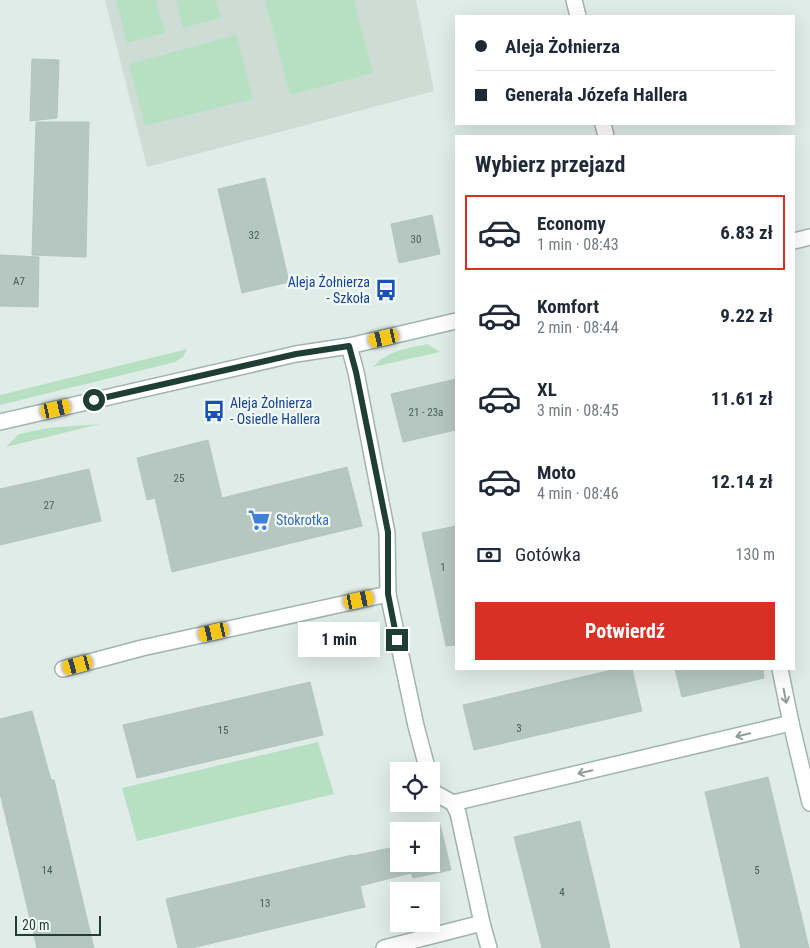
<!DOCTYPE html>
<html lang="pl">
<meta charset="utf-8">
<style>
:root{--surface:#fff;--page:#f2f2f3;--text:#1f2937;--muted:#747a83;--line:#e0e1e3;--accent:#d93025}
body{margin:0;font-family:"Roboto Condensed",sans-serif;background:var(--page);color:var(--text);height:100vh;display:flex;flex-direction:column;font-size:19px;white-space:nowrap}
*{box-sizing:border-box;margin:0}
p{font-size:16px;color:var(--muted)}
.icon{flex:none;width:28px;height:28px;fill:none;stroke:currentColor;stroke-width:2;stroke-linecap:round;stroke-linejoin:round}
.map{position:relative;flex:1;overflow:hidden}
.side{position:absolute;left:455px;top:135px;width:340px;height:535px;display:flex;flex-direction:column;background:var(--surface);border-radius:0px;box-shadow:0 5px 20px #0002}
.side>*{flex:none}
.top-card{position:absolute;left:455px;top:15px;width:340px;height:110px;border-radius:0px;box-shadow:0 5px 20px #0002;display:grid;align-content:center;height:110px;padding:0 20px;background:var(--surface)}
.controls{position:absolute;left:390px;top:762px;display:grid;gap:10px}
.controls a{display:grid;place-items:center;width:50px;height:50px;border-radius:0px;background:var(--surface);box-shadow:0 5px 20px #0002;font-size:25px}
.scale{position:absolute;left:15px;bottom:12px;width:86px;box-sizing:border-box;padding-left:5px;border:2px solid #1f3e36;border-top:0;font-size:14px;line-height:18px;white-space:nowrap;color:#1f3e36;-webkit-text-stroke:4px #f1f9f5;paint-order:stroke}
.end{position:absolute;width:22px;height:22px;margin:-11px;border:6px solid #1f3e36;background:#fff;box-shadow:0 0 0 2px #fff}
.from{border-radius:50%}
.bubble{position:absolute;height:35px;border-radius:0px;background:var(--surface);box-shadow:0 5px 20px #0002;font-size:16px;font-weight:700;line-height:35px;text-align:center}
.car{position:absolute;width:15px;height:30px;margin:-15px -8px;border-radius:6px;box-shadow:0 0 4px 1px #0007;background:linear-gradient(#f5c518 24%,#345 0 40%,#f5c518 0 76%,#345 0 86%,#f5c518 0)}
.top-card b{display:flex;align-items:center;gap:18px;height:48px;font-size:19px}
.top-card b+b{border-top:1px solid var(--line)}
.top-card i{width:12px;height:12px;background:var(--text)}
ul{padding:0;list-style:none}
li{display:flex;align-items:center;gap:15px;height:75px;margin:0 10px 8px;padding:0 10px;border:2px solid transparent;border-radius:0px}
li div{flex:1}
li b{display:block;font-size:19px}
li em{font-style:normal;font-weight:700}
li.active{border-color:var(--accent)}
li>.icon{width:45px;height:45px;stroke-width:1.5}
h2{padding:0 20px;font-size:22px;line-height:60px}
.pay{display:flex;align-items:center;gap:12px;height:55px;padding:0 20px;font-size:19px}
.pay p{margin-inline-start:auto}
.button{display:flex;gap:10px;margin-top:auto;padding:10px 20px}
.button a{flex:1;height:58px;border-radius:0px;background:var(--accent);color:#fff;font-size:20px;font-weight:700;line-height:58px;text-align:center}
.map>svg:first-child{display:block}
</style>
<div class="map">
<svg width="810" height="948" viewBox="0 0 810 948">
<rect width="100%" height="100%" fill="#e0ece7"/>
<polygon fill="#cedcd6" points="105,0 416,0 434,91 147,167"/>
<g fill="#b7e0c3">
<polygon points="116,0 156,0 165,33 127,43"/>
<polygon points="176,0 216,0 221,18 183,28"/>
<polygon points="265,0 354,0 373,73 290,95"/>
<polygon points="236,35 253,99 145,126 129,64"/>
<path d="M427 344 440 352 373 367C388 350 406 349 427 344Z"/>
<polygon points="187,349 183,357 175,362 0,405 0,395"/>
<polygon points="100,424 6,447 19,434 48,428"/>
<polygon points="318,742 334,794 137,841 122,788"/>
</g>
<g fill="#b5c7c0" stroke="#b2c6be">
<polygon points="32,59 59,60 57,118 30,121"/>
<polygon points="36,122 89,122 86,257 32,255"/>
<polygon points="265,178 289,282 242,293 218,189"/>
<polygon points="432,215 440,254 399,263 391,224"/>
<polygon points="0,255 39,257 38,307 0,306"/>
<polygon points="456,379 456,430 403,442 391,394"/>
<polygon points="208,440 222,498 347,467 362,526 172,572 155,498 147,500 137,458"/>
<polygon points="89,469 101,521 0,545 0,489"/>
<polygon points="456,526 456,645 446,646 422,533"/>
<polygon points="616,669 632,669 642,711 474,750 463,705"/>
<polygon points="675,669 763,669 764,678 682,697"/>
<polygon points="310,682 323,735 137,778 123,725"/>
<polygon points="32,711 51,780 54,780 94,948 37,948 0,793 0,719"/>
<polygon points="768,777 809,948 741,948 705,792"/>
<polygon points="580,821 610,948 542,948 514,837"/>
<polygon points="440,824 451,870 413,878 411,873 360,886 365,907 192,948 178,948 166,899 352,855 353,856 399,846 399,864 431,864 431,831 414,831"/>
</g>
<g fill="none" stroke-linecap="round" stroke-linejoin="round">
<g stroke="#a2b4ae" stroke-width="18">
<g id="minor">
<polyline points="574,0 578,16"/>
<polyline points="603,124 606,136"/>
<polyline points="794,241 810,237"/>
<polyline points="349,346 356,372 387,533 388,594 416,726 428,771"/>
<polyline points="0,422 296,354 349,346 456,321"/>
<polyline points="63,669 142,648 388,594"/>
<polyline points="780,669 791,723 810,803"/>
<polyline points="431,785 433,792 453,803 458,813 482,923 489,948"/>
<polyline points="453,803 791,723"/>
<polyline points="384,948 482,923"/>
</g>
</g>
<use href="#minor" stroke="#fff" stroke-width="15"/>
</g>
<defs><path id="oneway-shaft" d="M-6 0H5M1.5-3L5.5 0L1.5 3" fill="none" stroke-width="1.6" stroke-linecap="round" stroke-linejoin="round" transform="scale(1.25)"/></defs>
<g stroke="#8f9e9a">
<use href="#oneway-shaft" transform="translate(785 696) rotate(79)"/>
<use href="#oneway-shaft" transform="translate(743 735) rotate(166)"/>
<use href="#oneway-shaft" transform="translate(585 772) rotate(167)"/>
</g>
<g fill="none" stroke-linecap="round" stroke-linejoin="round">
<polyline stroke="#1f3e36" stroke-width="6" points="94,400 296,354 349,346 356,372 388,532 388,594 397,640"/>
</g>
<defs>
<g id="bus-bare" transform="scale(1.725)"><path d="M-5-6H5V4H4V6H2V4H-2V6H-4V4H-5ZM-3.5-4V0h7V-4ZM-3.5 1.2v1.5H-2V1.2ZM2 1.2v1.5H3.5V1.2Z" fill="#1a4fb4" stroke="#f1f9f5" stroke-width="2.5" paint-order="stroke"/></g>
<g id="supermarket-bare" transform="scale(1.725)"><path d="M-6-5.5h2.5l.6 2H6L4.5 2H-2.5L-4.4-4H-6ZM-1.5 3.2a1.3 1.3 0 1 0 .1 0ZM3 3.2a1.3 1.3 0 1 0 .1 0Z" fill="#3f7fe0" stroke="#f1f9f5" stroke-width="2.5" paint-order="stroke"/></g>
</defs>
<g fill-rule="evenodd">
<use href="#bus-bare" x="386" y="290"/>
<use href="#bus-bare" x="214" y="411"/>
<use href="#supermarket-bare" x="259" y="520"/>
</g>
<g text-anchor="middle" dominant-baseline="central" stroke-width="4.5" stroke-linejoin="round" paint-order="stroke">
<g font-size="11" fill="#446058">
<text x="254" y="235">32</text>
<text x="416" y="239">30</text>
<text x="19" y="281">A7</text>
<text x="426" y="412">21 - 23a</text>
<text x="179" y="478">25</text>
<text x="49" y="505">27</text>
<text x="443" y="567">1</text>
<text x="519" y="728">3</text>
<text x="223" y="730">15</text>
<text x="47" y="870">14</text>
<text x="757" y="870">5</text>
<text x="562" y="892">4</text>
<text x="265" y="903">13</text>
</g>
<g font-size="14" fill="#164399" stroke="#f1f9f5" text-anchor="end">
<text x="370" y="282">Aleja Żołnierza<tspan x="370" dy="16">- Szkoła</tspan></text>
<text x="230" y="403" text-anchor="start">Aleja Żołnierza<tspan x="230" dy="16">- Osiedle Hallera</tspan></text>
</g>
<g font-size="14" fill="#366cbe" stroke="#f1f9f5" text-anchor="start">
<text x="276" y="520">Stokrotka</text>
</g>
</g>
</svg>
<div class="controls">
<a><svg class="icon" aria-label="locate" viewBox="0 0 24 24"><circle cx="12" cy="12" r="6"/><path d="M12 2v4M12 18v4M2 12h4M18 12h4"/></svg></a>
<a>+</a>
<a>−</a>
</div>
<div class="scale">20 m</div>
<i class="end from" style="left:94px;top:400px"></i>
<i class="end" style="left:397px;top:640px"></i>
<div class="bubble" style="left:298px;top:622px;width:82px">1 min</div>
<i class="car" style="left:384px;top:338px;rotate:257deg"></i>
<i class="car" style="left:56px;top:409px;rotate:77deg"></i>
<i class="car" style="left:359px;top:600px;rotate:78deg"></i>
<i class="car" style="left:214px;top:632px;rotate:257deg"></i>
<i class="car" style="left:78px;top:665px;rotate:255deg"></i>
<div class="top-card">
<b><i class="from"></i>Aleja Żołnierza</b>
<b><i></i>Generała Józefa Hallera</b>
</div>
<section class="side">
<h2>Wybierz przejazd</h2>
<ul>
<li class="active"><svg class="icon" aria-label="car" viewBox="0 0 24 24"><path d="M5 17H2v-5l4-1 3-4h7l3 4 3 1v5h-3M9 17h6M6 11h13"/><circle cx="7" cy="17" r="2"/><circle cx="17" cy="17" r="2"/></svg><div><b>Economy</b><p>1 min · 08:43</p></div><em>6.83 zł</em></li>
<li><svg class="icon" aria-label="car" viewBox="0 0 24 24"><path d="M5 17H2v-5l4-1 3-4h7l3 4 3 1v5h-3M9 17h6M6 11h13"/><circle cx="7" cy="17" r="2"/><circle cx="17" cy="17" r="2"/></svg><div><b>Komfort</b><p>2 min · 08:44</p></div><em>9.22 zł</em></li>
<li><svg class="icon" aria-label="car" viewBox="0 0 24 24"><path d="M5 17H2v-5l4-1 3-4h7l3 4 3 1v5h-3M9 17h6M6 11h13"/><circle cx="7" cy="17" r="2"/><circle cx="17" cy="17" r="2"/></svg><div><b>XL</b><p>3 min · 08:45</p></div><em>11.61 zł</em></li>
<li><svg class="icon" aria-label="car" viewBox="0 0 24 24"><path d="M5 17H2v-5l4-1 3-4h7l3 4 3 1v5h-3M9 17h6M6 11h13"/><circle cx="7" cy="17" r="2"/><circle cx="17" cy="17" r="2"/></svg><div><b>Moto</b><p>4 min · 08:46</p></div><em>12.14 zł</em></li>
</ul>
<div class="pay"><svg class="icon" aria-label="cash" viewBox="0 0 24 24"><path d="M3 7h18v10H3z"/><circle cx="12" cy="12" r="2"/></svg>Gotówka<p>130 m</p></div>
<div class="button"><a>Potwierdź</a></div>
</section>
</div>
